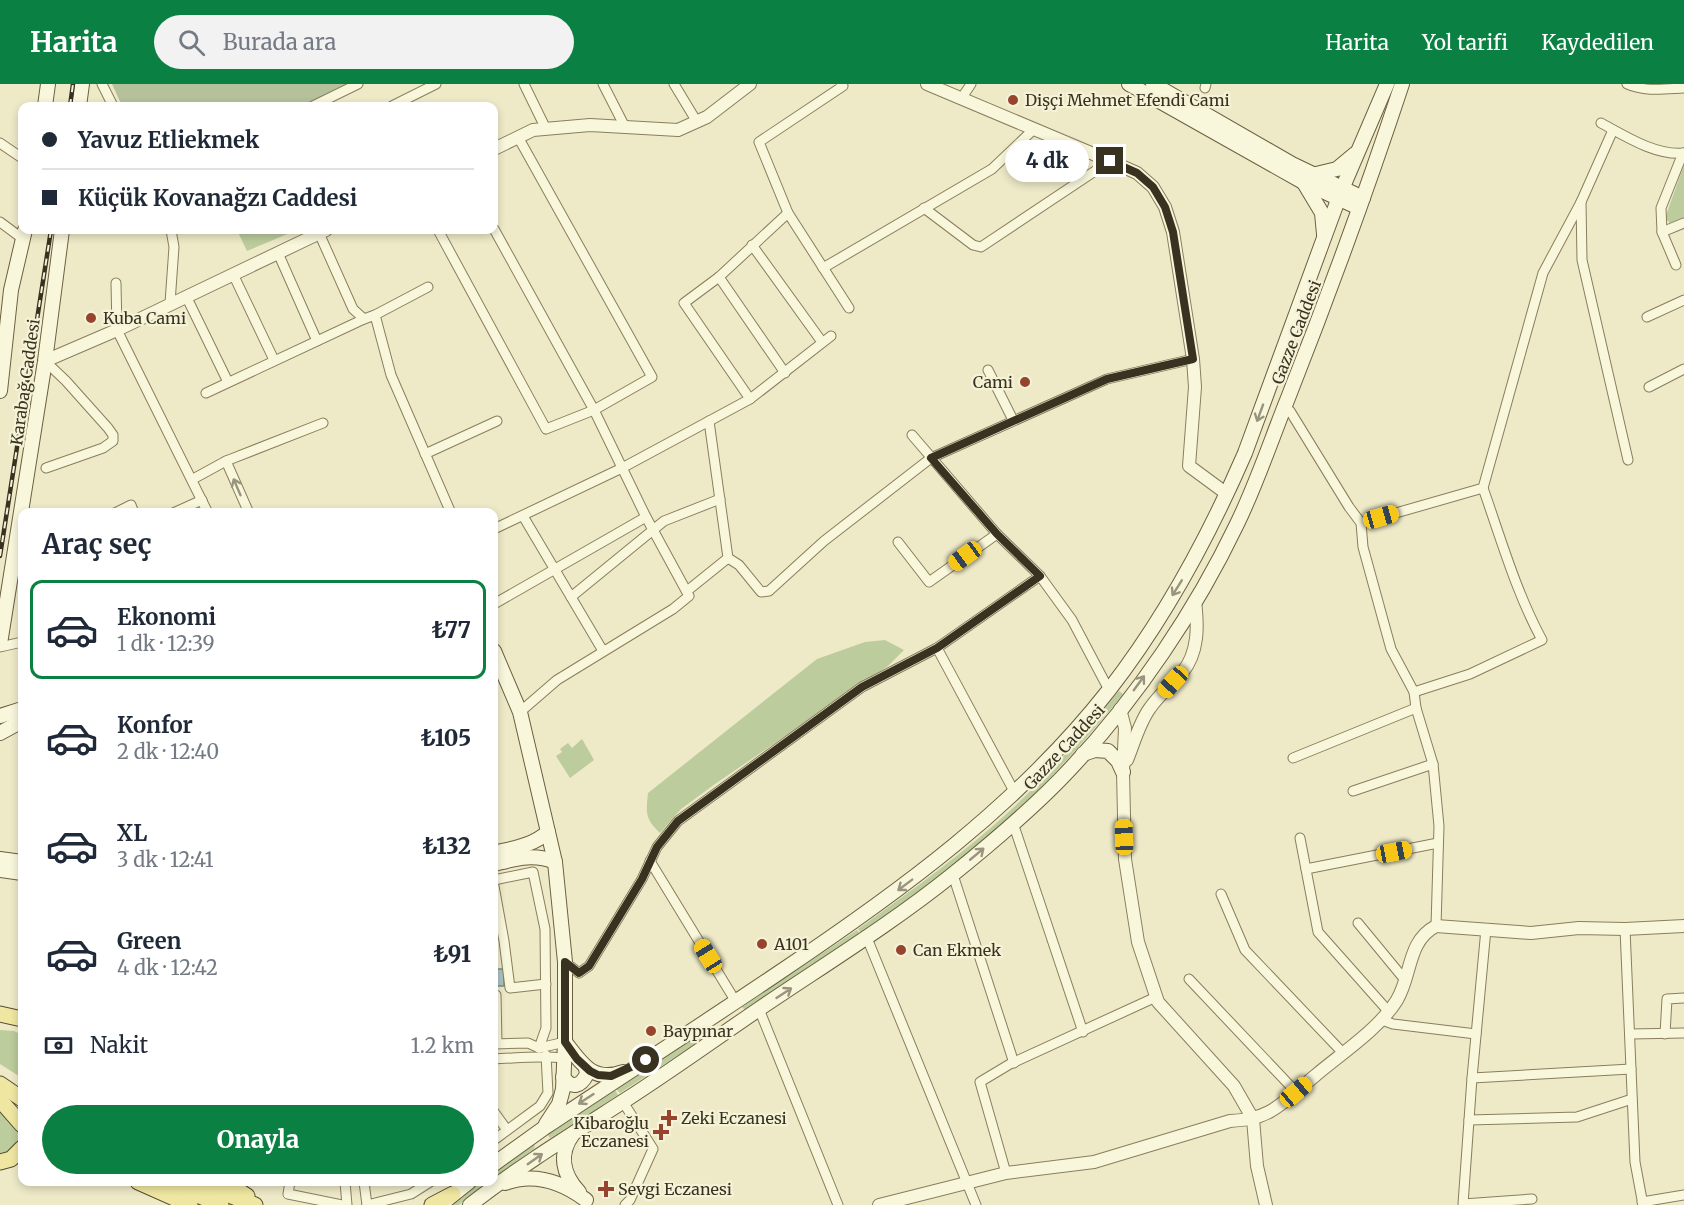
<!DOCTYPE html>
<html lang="tr">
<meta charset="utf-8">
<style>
:root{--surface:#fff;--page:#f2f2f3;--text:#1f2937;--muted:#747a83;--line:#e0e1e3;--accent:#0b8043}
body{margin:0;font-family:Merriweather,serif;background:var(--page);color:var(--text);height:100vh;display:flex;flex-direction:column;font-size:22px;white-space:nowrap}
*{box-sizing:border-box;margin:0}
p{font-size:20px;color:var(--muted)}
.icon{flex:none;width:33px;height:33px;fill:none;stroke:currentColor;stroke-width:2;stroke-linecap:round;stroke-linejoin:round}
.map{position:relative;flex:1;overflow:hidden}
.side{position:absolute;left:18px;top:424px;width:480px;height:678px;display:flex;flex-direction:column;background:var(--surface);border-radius:12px;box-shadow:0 3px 9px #0003}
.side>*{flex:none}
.hud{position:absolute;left:18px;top:18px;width:480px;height:132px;border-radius:12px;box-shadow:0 3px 9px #0003;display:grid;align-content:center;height:132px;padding:0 24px;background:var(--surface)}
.end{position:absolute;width:27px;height:27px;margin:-14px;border:8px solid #3a3220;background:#fff;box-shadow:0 0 0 3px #fff}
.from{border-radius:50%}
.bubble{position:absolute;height:42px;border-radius:21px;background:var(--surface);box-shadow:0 3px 9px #0003;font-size:20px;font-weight:800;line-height:42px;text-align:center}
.car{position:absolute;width:18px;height:36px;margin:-18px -9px;border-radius:8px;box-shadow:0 0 4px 2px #0007;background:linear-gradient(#f5c518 24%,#345 0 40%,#f5c518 0 76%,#345 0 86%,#f5c518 0)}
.hud b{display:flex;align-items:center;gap:21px;height:57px;font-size:22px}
.hud b+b{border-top:2px solid var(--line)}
.hud i{width:15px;height:15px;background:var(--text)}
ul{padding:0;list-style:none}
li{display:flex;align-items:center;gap:18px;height:99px;margin:0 12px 9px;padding:0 12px;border:3px solid transparent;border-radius:12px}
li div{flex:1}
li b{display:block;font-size:22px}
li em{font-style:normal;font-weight:800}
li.current{border-color:var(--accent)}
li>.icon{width:54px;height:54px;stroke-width:1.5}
h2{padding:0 24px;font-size:27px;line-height:72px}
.pay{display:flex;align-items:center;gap:15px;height:66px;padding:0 24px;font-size:22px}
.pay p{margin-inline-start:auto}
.primary-button{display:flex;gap:12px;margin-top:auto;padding:12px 24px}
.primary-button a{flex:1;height:69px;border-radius:36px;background:var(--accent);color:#fff;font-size:24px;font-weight:800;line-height:69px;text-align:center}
header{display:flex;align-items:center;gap:36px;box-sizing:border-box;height:84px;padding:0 30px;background:var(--accent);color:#fff}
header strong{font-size:28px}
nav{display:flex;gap:33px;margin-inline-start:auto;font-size:21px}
.search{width:420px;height:54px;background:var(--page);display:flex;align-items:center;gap:15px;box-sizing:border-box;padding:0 21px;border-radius:33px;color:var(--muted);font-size:22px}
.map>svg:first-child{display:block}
</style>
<header>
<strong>Harita</strong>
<div class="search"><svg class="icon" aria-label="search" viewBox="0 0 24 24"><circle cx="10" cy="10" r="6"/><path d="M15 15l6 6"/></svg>Burada ara</div>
<nav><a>Harita</a><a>Yol tarifi</a><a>Kaydedilen</a></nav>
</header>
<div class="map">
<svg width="1684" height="1121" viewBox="0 0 1684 1121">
<rect width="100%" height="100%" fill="#eeeac8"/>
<g fill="#bccc9c">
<polygon points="1684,81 1684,135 1671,140 1665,134"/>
<polygon points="237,146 297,146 247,167"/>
<path d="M885 556 904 566 888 582 715 700 681 725 660 749C645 735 646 729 648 709L817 575 865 558Z"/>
<path d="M1119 607 1123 610C1078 666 1030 718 975 764 939 794 899 821 861 849L858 845C912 806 966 768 1014 723 1052 687 1086 647 1119 607Z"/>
<polygon points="582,655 594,676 570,694 556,672 562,668 560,665 568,659 572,664"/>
<polygon points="857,846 860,850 746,927 742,923"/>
<polygon points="0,946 14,947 22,951 22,994 0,980"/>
<polygon points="706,946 709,951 620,1009 616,1005"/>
<polygon points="615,1006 618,1011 550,1054 547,1050"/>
<polygon points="0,1026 22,1044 22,1065 0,1074"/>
<polygon points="531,1060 535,1061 534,1065 494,1094 494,1088"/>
<polygon points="479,1098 481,1103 459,1121 447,1121"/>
</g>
<polygon fill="#b4c19a" points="112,0 349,0 306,22 122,22"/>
<rect fill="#a9c2c0" stroke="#6f908f" stroke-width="1.5" x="494" y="885" width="10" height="17"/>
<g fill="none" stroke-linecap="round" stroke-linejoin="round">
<g stroke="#897e5d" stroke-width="11">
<g id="minor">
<polyline points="102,0 113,22"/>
<polyline points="524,0 546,45"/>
<polyline points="603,0 625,43"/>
<polyline points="674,0 697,38"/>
<path d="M1627 0C1645 8 1664 5 1684 4"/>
<polyline points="1205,4 1206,0"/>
<polyline points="961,15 971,0"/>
<polyline points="313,22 358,0"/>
<polyline points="392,22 436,0"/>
<path d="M1601 39C1625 52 1656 72 1684 69"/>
<polyline points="1613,46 1581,118 1582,176 1628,376"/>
<polyline points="0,59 22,74"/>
<polyline points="924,124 973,161 981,163 1110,77"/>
<polyline points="788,129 849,224"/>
<polyline points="0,138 23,155"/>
<polyline points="494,145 594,326 646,433 689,512 673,525 557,596 520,628"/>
<polyline points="438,146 546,345 594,326 652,293 518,53"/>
<polyline points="1662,148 1684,139"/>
<polyline points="319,149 353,225 364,235 375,231 391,291 451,429"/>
<polyline points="752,161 822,258"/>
<polyline points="278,169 317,257"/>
<polyline points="1676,181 1662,148 1661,124 1683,69"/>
<polyline points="823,184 992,85 1034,45"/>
<polyline points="233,190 274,276"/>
<polyline points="719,193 785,289"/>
<polyline points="116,199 117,246 208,429"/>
<polyline points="186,212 228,298"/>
<polyline points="170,219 174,163 171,146"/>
<polyline points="375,231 428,203"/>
<polyline points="1647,233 1684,216"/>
<polyline points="45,277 66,297 108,344 113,351 113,357 103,364 46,384"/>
<polyline points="988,286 1013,336"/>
<polyline points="1649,303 1684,285"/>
<polyline points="206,309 364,235"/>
<polyline points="750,315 684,219 719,193 788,129 759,58 843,2 841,0"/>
<polyline points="1284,324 1290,327 1349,423 1361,439 1363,463 1391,565 1414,608 1416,624 1433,680 1439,742 1436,842"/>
<polyline points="709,337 728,474"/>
<polyline points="912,351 997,450 1040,492 1072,536 1109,606"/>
<polyline points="425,370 497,337"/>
<polyline points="226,377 249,429"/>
<polyline points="193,395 226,377 323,339"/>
<polyline points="115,429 131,421 134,429"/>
<polyline points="173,429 202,416"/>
<polyline points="523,432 603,567"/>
<polyline points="1361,439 1483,404 1543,189 1581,118"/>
<polyline points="494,445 622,384 750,315 831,252"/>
<polyline points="898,458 929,498 997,450"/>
<polyline points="687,507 728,474 739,481 761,508 769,507 824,457 931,374 1107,295 1193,275"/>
<polyline points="571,513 664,437 720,415"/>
<polyline points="494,520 646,433"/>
<polyline points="0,563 22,558"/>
<polyline points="937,564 1015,709"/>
<path d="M1414 608 1470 590 1542 556C1516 508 1501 455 1483 404"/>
<polyline points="1293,674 1416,624"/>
<polyline points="1353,707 1433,680"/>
<polyline points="1013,739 1083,948"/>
<polyline points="1300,754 1318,848 1389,928"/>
<polyline points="650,777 736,918"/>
<polyline points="1306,785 1438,759"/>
<polyline points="953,791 1014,979"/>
<polyline points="494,796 533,788 545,845 546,944 539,964"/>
<polyline points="494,802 504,857 510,904 546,900"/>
<polyline points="1221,810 1245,866 1343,969"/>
<polyline points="1358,839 1405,896"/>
<polyline points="1486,845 1472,994 1463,1120 1532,1115"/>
<polyline points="1625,845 1635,1078 1643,1121"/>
<polyline points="867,854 976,1121"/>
<polyline points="565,878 579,889 589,882 642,795 657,763 678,737 862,603 937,564 1040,492"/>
<polyline points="1189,895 1296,1008"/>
<polyline points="496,911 497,960"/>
<polyline points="759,925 838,1121"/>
<polyline points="1382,936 1393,940 1476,950"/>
<polyline points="1630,950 1684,949"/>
<polyline points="1665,950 1667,915 1684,914"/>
<polyline points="494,960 528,959 539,964 565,958"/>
<path d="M494 975C518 974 540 971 564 974"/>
<polyline points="1472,994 1631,985"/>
<polyline points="623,1018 653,1065 630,1116 625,1121"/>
<polyline points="494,1028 507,1046"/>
<polyline points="1469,1036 1577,1033 1632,1015"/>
<polyline points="494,1056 540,1022 548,1009 546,971"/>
<polyline points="1006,1089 980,998 1010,980 1156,913"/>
<polyline points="290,1098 288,1110 342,1121"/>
<polyline points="345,1098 347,1121"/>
<polyline points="364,1098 367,1121"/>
<polyline points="1642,1118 1684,1111"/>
<polyline points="367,1121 411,1110 430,1098"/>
</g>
</g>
<g stroke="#897e5d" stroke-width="14">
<g id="tertiary">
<polyline points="927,0 1110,77 1137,89 1153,103 1165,123 1173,148 1193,275 1195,303 1189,382 1227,410"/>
<polyline points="494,65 533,46 590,41 678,46 707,33 750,0"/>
<polyline points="45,277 117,246 326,146"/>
<polyline points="1120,625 1125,644 1123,688 1125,775 1138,858 1158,918 1234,1002 1253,1035 1257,1082 1266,1121"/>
<path d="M1127 676C1134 659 1139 639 1150 624 1159 611 1171 601 1182 589 1199 568 1198 542 1195 517"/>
<path d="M879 1121 1006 1089 1094 1078 1230 1037C1244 1036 1256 1035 1269 1028 1286 1019 1301 1003 1316 991 1342 969 1379 945 1397 916 1412 891 1407 857 1436 842L1531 849 1579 844 1625 845 1684 842"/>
</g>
</g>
<g stroke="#6b5f40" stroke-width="16">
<g id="secondary">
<polyline points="1129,0 1303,98 1359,124"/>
<polyline points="1153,0 1292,80 1363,114"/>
<polyline points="45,22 48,0"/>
<polyline points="79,22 82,0"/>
<polyline points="1312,91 1337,85 1355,70"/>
<polyline points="1304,99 1322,129 1324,150"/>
<polyline points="0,307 11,206 25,146"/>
<polyline points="0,560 45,277 62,146"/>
<polyline points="494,567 520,628 555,778 565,878 565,958 563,1005 559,1020 546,1040"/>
<polyline points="0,632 22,625"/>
<polyline points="0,649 22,637"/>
<polyline points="1083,670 1095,666 1108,667 1118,677 1123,688"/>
<path d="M494 769C514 764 532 762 548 748"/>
<polyline points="0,775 22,778"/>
<path d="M494 780C515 775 533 769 555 778"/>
<polyline points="0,786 22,789"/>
<path d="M565 958C582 980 593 999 623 988"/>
<path d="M563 993C572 1006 581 1002 587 990L586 984"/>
<path d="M573 1050C558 1070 563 1091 579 1108"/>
<path d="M494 1080 544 1044C622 992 700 942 777 890 898 809 1018 722 1109 606 1165 534 1209 452 1245 369L1342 105 1387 0"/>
<path d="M505 1099C535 1088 562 1098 586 1116"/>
<polyline points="445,1117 469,1098"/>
<path d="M470 1121C520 1082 574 1049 627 1015 672 986 715 955 759 925 824 881 891 840 952 791 993 758 1035 723 1071 684 1136 615 1196 526 1237 440 1257 399 1271 356 1288 314 1329 210 1367 106 1402 0"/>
</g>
</g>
<g stroke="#574b31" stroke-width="17">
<g id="primary">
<polyline points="0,930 22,935"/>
<polyline points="0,1000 22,1015"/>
<polyline points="0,1016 22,1041"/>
<polyline points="0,1078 11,1075 22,1064"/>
<polyline points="138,1098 190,1121"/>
<polyline points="167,1098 221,1121"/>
<polyline points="195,1098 255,1121"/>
<polyline points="225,1098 247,1112"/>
<polyline points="432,1121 453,1110"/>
</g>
</g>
<use href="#minor" stroke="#f8f6db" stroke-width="9"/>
<use href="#tertiary" stroke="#f8f6db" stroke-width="12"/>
<use href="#secondary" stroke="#f8f6db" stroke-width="14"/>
<use href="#primary" stroke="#efe7a1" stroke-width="15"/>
<g stroke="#3a3220" stroke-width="4.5">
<g id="rail">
<polyline points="70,22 73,0"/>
<polyline points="0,472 51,146"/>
</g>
</g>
<use href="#rail" stroke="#f5f3d7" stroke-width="2" stroke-dasharray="7" stroke-linecap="butt"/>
</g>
<defs><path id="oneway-shaft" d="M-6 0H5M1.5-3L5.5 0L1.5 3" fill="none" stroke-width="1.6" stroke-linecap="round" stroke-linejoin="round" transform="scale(1.5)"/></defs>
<g stroke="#99947e">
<use href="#oneway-shaft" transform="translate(1260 329) rotate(110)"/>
<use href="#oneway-shaft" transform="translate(237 403) rotate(-113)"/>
<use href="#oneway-shaft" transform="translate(1177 504) rotate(122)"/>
<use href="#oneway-shaft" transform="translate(1139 599) rotate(-54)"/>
<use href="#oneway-shaft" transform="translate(977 770) rotate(-40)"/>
<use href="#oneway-shaft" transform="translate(905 801) rotate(143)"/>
<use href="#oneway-shaft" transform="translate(784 909) rotate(-33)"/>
<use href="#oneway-shaft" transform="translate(586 1015) rotate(147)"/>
<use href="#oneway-shaft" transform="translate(535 1075) rotate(-35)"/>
</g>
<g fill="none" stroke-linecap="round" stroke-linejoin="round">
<polyline stroke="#3a3220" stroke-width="8" points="646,976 611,992 598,991 590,987 577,975 565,958 565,878 579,889 589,882 642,795 657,763 678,737 862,603 937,564 1040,492 997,450 931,374 1107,295 1193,275 1173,148 1165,123 1153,103 1137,89 1110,77"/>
</g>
<g fill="#97442e" stroke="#f5f3d7" stroke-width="2">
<circle cx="1013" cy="16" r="6"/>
<circle cx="91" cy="234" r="6"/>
<circle cx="1025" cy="298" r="6"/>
<circle cx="762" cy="860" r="6"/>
<circle cx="901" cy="866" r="6"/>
<circle cx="651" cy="947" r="6"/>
<path d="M666 1025h6v6h6v6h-6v6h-6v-6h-6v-6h6z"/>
<path d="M658 1039h6v6h6v6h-6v6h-6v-6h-6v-6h6z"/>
<path d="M603 1096h6v6h6v6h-6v6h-6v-6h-6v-6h6z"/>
</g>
<g text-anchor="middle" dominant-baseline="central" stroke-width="4.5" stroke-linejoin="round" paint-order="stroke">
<g font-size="16" fill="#3a3220" stroke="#f5f3d7" text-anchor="start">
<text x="1025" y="16">Dişçi Mehmet Efendi Cami</text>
<text x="103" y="234">Kuba Cami</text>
<text x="1013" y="298" text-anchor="end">Cami</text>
<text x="774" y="860">A101</text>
<text x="913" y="866">Can Ekmek</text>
<text x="663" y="947">Baypınar</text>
<text x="681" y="1034">Zeki Eczanesi</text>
<text x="649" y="1039" text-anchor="end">Kibaroğlu<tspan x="649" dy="18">Eczanesi</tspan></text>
<text x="618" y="1105">Sevgi Eczanesi</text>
</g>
<g font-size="16" fill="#3a3220" stroke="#f5f3d7">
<text transform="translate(1296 248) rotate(-69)">Gazze Caddesi</text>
<text transform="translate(25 298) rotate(-82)">Karabağ Caddesi</text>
<text transform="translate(1064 663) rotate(-47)">Gazze Caddesi</text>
</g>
</g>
</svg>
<i class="end from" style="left:646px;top:976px"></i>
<i class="end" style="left:1110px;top:77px"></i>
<div class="bubble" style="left:1005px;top:56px;width:84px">4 dk</div>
<i class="car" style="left:1381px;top:433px;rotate:74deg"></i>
<i class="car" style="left:965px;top:472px;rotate:234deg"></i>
<i class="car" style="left:1173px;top:598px;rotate:222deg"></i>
<i class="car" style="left:1124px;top:753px;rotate:358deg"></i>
<i class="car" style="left:1394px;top:768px;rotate:79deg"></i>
<i class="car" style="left:708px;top:872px;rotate:328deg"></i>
<i class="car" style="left:1296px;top:1008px;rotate:50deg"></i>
<div class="hud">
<b><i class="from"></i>Yavuz Etliekmek</b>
<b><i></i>Küçük Kovanağzı Caddesi</b>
</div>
<section class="side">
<h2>Araç seç</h2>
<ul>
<li class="current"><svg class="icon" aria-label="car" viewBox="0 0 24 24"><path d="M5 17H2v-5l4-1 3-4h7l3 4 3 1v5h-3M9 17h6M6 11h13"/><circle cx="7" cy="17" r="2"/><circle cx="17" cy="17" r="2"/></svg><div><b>Ekonomi</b><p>1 dk · 12:39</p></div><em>₺77</em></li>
<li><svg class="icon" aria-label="car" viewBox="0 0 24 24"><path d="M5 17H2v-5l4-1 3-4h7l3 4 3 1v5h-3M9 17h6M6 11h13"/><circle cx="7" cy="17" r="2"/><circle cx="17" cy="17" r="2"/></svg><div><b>Konfor</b><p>2 dk · 12:40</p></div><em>₺105</em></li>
<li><svg class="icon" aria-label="car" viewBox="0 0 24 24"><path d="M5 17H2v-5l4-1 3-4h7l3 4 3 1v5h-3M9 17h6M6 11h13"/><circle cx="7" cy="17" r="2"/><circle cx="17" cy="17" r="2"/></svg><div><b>XL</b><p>3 dk · 12:41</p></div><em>₺132</em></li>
<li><svg class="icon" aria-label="car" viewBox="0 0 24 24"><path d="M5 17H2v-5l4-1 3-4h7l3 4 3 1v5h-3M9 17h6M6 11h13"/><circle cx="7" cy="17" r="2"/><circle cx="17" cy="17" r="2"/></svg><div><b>Green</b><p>4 dk · 12:42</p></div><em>₺91</em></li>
</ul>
<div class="pay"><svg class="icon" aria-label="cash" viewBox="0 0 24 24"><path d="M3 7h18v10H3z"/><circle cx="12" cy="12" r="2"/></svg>Nakit<p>1.2 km</p></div>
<div class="primary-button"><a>Onayla</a></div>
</section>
</div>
